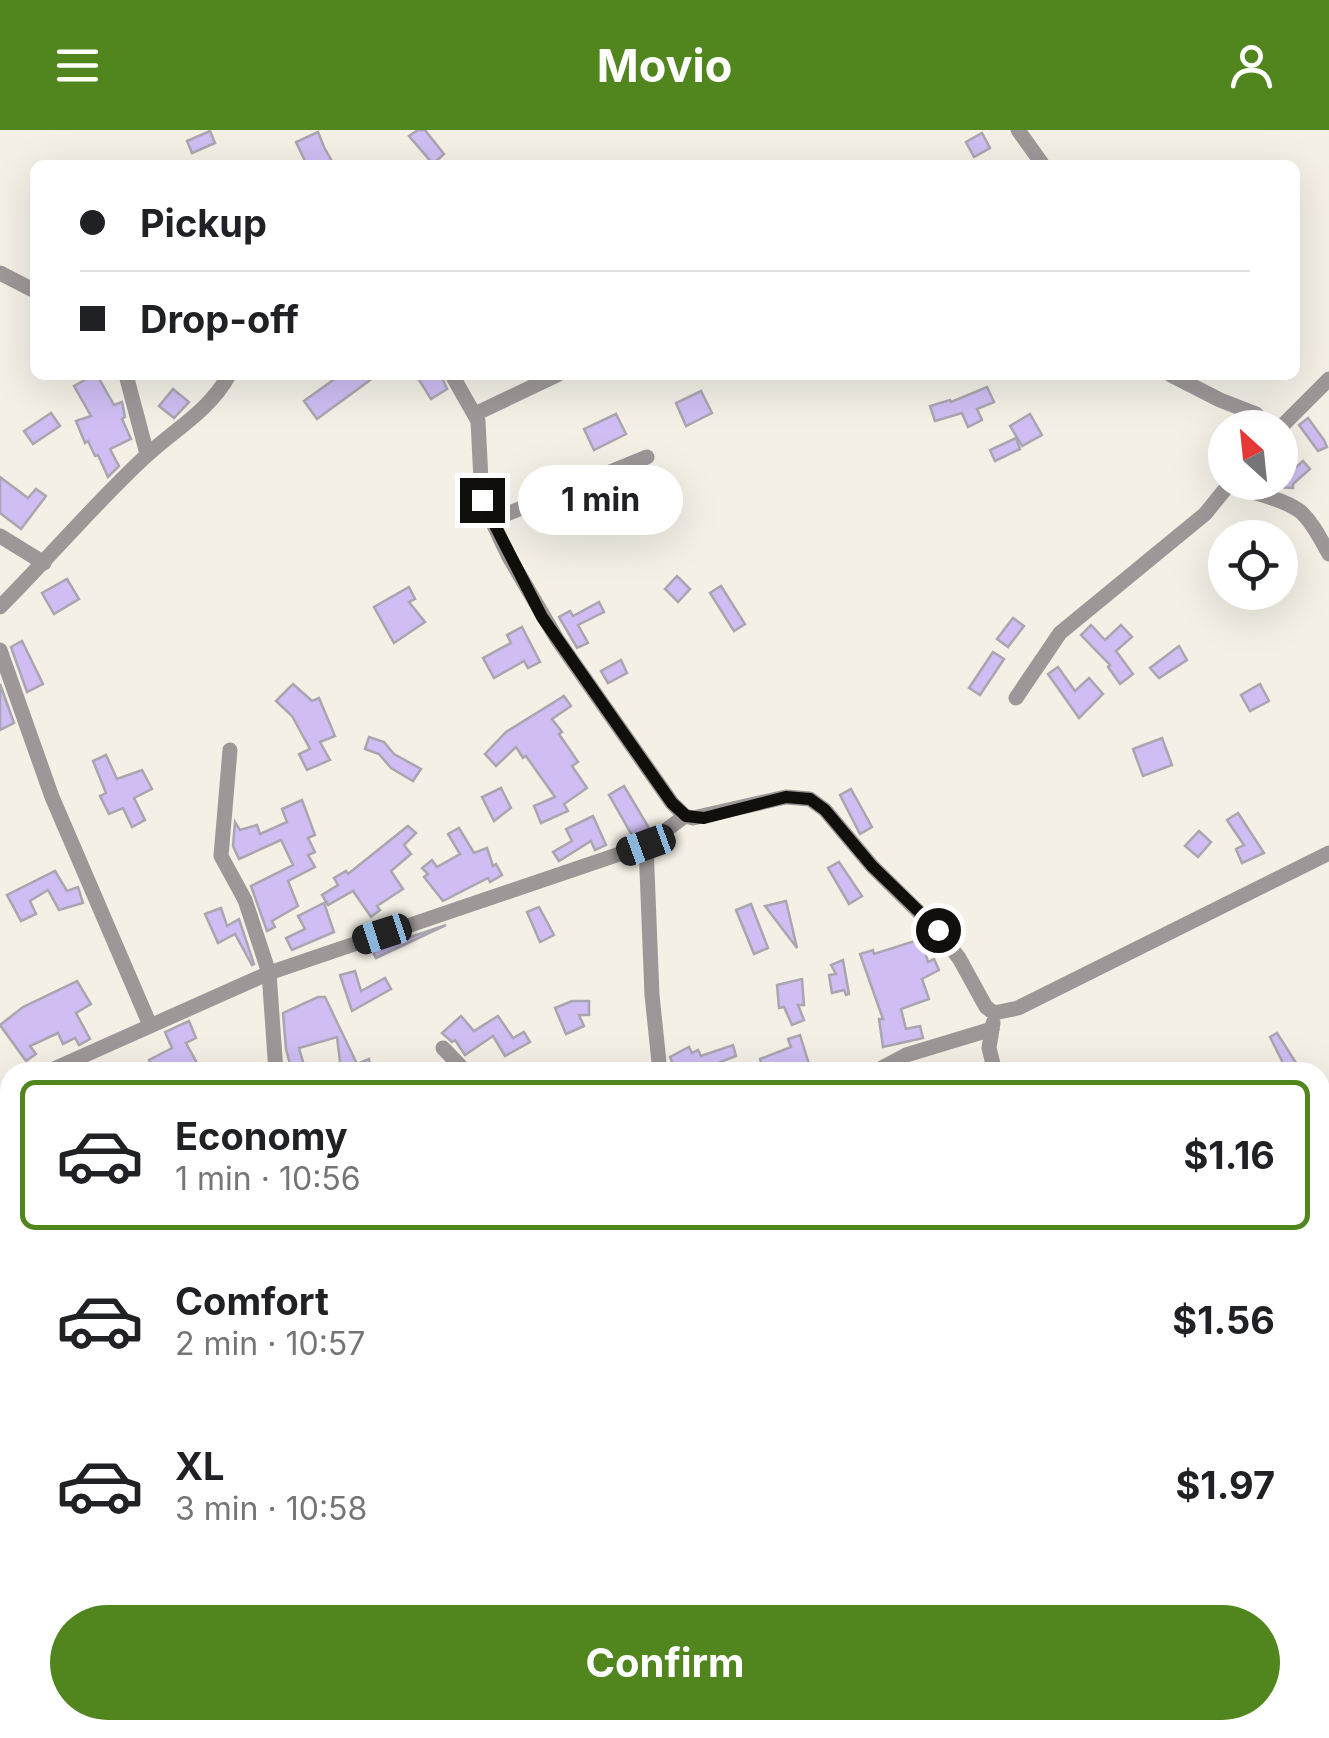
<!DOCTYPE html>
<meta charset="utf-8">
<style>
:root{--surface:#fff;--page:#f2f2f2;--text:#202124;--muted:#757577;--line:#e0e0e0;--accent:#51861f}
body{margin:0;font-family:Inter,sans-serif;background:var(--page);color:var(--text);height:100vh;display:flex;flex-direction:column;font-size:38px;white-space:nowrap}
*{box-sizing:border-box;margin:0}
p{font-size:32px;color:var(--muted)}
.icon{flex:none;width:55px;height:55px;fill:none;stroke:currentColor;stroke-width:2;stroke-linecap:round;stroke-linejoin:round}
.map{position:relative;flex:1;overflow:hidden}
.drawer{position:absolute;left:0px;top:932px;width:1330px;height:678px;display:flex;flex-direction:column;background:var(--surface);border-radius:30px 30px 0 0;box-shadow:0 10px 40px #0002}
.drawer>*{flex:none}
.hud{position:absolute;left:30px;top:30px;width:1270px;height:220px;border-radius:15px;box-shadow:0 10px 40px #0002;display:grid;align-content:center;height:220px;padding:0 50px;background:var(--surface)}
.needle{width:65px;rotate:333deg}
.tools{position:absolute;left:1208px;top:280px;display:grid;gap:20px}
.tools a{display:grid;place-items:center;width:90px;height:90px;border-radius:50%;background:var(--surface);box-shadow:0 10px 40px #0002;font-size:50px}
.end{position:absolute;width:45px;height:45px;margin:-22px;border:12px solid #110f0c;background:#fff;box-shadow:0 0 0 5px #fff}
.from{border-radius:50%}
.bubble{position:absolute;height:70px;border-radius:35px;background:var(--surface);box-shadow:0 10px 40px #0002;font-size:32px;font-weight:700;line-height:70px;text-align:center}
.car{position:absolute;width:30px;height:60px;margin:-30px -15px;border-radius:12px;box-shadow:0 0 8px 2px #0007;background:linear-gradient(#222 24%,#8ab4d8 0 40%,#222 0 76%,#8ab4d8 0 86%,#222 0)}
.hud b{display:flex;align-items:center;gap:35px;height:95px;font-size:38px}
.hud b+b{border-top:2px solid var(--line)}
.hud i{width:25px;height:25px;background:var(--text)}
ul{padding:18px 0 0;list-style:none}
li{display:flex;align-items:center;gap:30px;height:150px;margin:0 20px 15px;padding:0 30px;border:5px solid transparent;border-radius:15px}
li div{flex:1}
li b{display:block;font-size:38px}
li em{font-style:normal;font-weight:700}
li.on{border-color:var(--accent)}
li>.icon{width:90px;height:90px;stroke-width:1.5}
.cta{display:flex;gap:20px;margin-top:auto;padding:20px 50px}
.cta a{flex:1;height:115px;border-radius:60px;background:var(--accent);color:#fff;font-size:40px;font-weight:700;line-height:115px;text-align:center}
header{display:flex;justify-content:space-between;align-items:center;height:130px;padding:0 50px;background:var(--accent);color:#fff;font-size:45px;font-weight:700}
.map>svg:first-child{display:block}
</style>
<header><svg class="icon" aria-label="menu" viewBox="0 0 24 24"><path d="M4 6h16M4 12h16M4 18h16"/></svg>Movio<svg class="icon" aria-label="person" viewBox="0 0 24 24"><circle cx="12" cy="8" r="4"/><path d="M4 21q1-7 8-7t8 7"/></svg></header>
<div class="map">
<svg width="1329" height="1608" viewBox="0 0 1329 1608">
<rect width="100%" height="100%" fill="#f4f0e6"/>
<g fill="#cfbdf3" stroke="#a9a6af" stroke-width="2.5">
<polygon points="418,0 425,0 444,24 433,34 409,6"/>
<polygon points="210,1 215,13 192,23 187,11"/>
<polygon points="318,2 324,17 334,35 307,35 296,12"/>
<polygon points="982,3 990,18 974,27 966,12"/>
<polygon points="94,245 97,245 114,275 122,272 125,287 122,289 131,309 110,319 119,336 108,347 98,325 95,326 88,311 85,313 76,291 91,286 74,256"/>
<polygon points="340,245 377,245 317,289 304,271"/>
<polygon points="427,245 441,245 447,259 431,269 419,250"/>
<polygon points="987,257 994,272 977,279 982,290 968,297 962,283 935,291 930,276 950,270 951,272"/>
<polygon points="173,259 189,272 174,288 159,276"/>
<polygon points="701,261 712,283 686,296 676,273"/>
<polygon points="51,283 60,296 33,314 24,301"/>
<polygon points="616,284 626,304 594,320 584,299"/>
<polygon points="1030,284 1042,305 1022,316 1010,296"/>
<polygon points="1308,288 1324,310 1327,317 1318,321 1299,295"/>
<polygon points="1016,308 1020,319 995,331 990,320"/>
<polygon points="1303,331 1310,339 1293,354 1293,358 1273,357"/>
<polygon points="0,347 28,368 36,359 46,366 21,399 0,383"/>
<polygon points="677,446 690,459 678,472 665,459"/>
<polygon points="67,449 79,469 54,484 42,463"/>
<polygon points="721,456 745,494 734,501 710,463"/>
<polygon points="409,457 415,469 409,472 425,492 394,513 374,477"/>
<polygon points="599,472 604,482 578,495 588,513 577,518 559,487 570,481 573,486"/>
<polygon points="1013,488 1024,496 1008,517 997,509"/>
<polygon points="1091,495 1105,510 1121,495 1132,507 1116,521 1133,544 1120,554 1108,537 1110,535 1081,505"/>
<polygon points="522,497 540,532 528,538 524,531 494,548 483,528 511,513 507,505"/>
<polygon points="22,511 43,554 27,562 11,517"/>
<polygon points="1179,516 1187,530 1159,548 1150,538"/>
<polygon points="993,522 1004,529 980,565 969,558"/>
<polygon points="621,530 627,543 608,553 601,541"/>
<polygon points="1058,537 1075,561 1089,548 1103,564 1079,588 1048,544"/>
<polygon points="0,554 14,593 0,600"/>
<polygon points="293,554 312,571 319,568 335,606 320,612 330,630 307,640 299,624 310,619 292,586 276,571"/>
<polygon points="1260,554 1269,571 1250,581 1241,565"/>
<polygon points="564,566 571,576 552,589 562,602 559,604 578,632 572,636 587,658 564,674 568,681 541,693 534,676 555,667 526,626 523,628 516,617 496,636 485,624 506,602"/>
<polygon points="369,607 384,612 394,624 421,639 413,651 391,638 379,624 365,619"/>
<polygon points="1162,608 1172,635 1143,646 1133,619"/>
<polygon points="106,625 117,649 142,640 152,659 134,668 145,690 132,697 123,678 109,684 100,666 106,663 93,631"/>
<polygon points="624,656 649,698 633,707 609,665"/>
<polygon points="501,658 511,678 494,691 482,667"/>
<polygon points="851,659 872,697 860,704 840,665"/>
<polygon points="302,670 315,705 308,708 315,722 308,725 315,737 288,751 298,776 272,791 275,797 267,801 251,756 293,735 281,710 239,729 233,716 235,692 240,700 257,695 260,704 287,692 282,679"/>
<polygon points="1238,683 1264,723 1242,733 1236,719 1244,715 1227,690"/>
<polygon points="593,686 606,715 595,720 591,711 559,731 553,722 572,711 566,699"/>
<polygon points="408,696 416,703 404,715 411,724 391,741 403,759 377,776 380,780 371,787 353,761 328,775 322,765 338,755 334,748 346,741 348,744"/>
<polygon points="459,698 474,723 487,718 493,736 496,734 502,745 490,752 488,748 443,771 424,747 428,744 422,738 432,730 437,737 460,724 448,704"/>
<polygon points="1199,701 1211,712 1198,727 1185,716"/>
<polygon points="839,732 862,766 849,774 828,738"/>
<polygon points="55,741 67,761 78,757 83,773 59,780 48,760 30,771 36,784 21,791 7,765"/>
<polygon points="786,771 797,818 765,776"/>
<polygon points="324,773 334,802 292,820 286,808 305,799 298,786"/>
<polygon points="751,774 768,818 754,824 736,780"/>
<polygon points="539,777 554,805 540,812 527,782"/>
<polygon points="221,778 227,796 239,789 254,834 252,835 235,804 218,813 205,784"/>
<polygon points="446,795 376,828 372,820"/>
<polygon points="921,809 928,832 934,829 939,840 922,849 929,869 901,879 906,899 920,896 923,908 883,917 879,889 883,889 860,824 873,820 874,824"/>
<polygon points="843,830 849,864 846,865 844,860 832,863 829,845 836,844 831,835"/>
<polygon points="355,841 361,861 385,848 391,859 352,881 340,845"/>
<polygon points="802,849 804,875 798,875 804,890 792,895 784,877 779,878 777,855"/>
<polygon points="77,851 91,874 76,883 90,909 79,915 75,908 63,914 58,903 30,916 36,924 26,931 0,895 23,877"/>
<polygon points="318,867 325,867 357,934 369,929 371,942 336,942 341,940 337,907 299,918 306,942 292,942 286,919 283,883"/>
<polygon points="572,871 589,871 589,885 579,885 584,896 566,904 555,878"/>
<polygon points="461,886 474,901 498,886 513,908 524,902 530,912 505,926 493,906 465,925 455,910 452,912 442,903"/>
<polygon points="189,891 196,908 186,913 202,942 155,942 149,930 172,918 165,902"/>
<polygon points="1277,903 1298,936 1287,941 1270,907"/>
<polygon points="800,905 809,934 764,942 760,929 791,917 788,909"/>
<polygon points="733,915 736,926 695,942 690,933 675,939 670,927 689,917 692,923 698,920 701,926"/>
</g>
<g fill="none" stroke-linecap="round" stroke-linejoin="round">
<g stroke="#9d9897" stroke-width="15">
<polyline points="1018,0 1043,35"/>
<polyline points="0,143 35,161"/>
<polyline points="126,245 147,324"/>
<polyline points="452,245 478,291 482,370 509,427 557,509 672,673 685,686 693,688 786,667 810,669 825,680 872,736 937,800 959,828 986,877 994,883 1018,878 1329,723"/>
<polyline points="1171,245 1220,270 1256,284 1269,298"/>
<polyline points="475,284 557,245"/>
<polyline points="1280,298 1329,249"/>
<path d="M1231 353C1252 365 1282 367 1301 382 1313 393 1321 410 1329 424"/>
<polyline points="492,390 647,327"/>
<polyline points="0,406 44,433"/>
<path d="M0 477C49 428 95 373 146 326 175 299 209 281 229 245"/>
<polyline points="0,520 52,667 150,895"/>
<polyline points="1016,568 1060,503 1205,384 1231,352"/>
<polyline points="230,620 221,726 245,770 269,843 276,942"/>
<polyline points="646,715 652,865 660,942"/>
<polyline points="993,893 989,918 995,942"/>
<polyline points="443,918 466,942"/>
<polyline points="47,942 269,843 646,715 685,686"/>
<polyline points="874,942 906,925 992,899"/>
<polyline points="0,973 10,965"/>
<polyline points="0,1170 10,1185"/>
<polyline points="10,1320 7,1343 10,1375"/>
<polyline points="312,1600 330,1608"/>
<polyline points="977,1600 991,1608"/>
<polyline points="44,1608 44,1600"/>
<polyline points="359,1608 366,1600"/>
</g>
</g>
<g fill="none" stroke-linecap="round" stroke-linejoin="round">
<polyline stroke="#110f0c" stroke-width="12" points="482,370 542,487 672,673 686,686 704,688 786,667 810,669 825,680 872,736 938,800"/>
</g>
</svg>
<div class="tools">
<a><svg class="needle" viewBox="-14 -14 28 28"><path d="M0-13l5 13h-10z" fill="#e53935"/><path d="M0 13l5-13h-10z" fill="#757577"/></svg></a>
<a><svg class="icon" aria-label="locate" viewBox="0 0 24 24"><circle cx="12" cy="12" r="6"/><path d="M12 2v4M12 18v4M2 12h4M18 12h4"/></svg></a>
</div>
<i class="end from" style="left:938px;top:800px"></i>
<i class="end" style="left:482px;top:370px"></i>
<div class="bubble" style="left:518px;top:335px;width:165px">1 min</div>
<i class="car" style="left:646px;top:715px;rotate:250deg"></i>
<i class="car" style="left:382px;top:804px;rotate:252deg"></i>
<div class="hud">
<b><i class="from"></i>Pickup</b>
<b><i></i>Drop-off</b>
</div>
<section class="drawer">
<ul>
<li class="on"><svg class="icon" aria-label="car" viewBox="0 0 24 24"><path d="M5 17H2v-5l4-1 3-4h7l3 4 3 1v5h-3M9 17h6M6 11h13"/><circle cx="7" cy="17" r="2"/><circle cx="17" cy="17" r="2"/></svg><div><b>Economy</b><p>1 min · 10:56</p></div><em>$1.16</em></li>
<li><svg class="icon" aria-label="car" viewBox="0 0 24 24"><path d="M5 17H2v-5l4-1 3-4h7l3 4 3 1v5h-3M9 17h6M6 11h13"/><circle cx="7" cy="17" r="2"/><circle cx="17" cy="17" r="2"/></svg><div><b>Comfort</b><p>2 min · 10:57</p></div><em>$1.56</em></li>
<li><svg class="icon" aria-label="car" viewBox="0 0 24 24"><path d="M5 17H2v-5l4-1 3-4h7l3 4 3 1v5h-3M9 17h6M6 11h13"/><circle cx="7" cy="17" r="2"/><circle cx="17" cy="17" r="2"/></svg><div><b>XL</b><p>3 min · 10:58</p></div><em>$1.97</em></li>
</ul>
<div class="cta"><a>Confirm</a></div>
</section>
</div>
